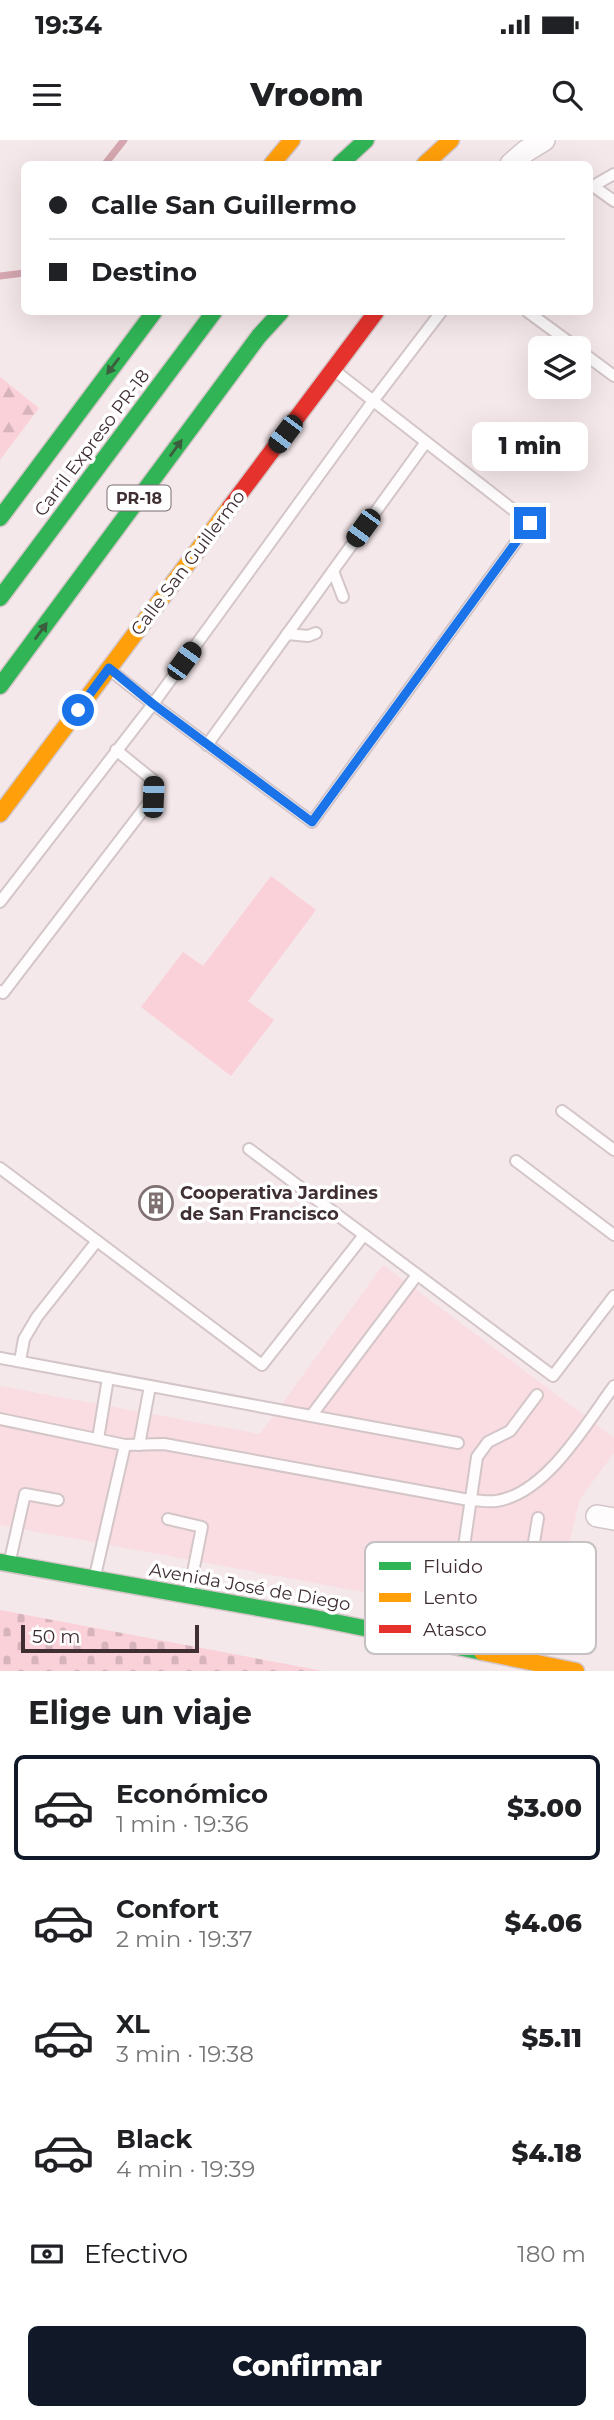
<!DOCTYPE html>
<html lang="es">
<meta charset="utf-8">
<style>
:root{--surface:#fff;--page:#f2f2f2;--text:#202124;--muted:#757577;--line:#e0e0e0;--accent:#111827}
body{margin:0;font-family:Montserrat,sans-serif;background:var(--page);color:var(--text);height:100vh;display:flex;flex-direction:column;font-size:26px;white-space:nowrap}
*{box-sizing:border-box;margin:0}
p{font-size:23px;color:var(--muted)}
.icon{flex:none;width:38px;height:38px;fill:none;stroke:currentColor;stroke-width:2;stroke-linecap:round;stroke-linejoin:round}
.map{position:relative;height:1531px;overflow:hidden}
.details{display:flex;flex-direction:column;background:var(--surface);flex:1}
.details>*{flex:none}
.hud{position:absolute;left:21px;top:21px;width:572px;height:154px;border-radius:10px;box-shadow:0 7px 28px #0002;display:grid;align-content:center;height:154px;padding:0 28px;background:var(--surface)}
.fabs{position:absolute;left:528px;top:196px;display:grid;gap:14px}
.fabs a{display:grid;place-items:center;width:63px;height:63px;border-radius:10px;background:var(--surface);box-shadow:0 7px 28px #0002;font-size:35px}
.scale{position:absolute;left:21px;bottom:18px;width:178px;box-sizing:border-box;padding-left:7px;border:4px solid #3f2f32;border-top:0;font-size:19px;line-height:24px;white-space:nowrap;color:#3f2f32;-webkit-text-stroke:5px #fff;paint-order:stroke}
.end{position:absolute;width:32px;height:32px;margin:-16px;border:9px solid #1a73e8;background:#fff;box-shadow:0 0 0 4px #fff}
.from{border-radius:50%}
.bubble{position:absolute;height:49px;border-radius:10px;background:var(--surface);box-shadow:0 7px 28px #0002;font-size:23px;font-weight:800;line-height:49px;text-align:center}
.car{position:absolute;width:21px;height:42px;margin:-21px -10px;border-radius:9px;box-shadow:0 0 5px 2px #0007;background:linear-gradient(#222 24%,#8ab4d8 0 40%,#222 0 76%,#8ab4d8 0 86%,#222 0)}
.hud b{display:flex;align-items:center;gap:24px;height:66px;font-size:26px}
.hud b+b{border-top:2px solid var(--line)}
.hud i{width:18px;height:18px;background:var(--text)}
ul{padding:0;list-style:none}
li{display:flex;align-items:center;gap:21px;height:105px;margin:0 14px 10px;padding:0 14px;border:4px solid transparent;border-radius:10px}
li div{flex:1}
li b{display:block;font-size:26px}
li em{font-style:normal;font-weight:800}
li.selected{border-color:var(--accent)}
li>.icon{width:63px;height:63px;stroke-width:1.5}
h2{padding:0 28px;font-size:32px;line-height:84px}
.pay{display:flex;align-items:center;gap:18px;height:77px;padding:0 28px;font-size:26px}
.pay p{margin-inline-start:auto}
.primary-button{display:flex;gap:14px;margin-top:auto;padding:14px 28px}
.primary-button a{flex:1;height:80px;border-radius:10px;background:var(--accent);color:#fff;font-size:28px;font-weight:800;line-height:80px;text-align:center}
.status{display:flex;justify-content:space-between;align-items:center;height:49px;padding:0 35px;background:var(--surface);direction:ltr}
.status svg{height:19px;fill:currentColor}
header{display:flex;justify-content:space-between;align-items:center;height:91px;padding:0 28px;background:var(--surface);font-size:32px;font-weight:800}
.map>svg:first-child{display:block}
</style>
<div class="status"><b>19:34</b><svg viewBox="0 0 49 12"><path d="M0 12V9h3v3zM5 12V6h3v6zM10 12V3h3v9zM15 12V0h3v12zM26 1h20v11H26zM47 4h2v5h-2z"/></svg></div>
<header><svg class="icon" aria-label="menu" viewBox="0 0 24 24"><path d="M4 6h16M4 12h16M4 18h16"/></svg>Vroom<svg class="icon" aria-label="search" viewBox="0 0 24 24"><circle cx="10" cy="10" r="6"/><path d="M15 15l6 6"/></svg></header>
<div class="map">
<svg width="614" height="1531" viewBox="0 0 614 1531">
<defs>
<pattern id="forest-firs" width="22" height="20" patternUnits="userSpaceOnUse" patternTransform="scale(1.75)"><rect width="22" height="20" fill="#fad1d9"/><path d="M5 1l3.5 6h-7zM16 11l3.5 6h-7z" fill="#d7b4bb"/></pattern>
<pattern id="cemetery-stones" width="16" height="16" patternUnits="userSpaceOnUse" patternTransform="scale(1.75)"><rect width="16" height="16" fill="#fad1d9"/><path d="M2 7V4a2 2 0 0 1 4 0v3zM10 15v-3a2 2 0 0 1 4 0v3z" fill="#d7b4bb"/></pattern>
</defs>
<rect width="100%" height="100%" fill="#f5e8ea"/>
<polygon fill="#f9dde2" points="383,1125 614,1298 614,1313 580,1359 549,1486 0,1385 0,1246 260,1294"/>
<polygon fill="url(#forest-firs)" points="0,237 39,268 0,320"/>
<polygon fill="url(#cemetery-stones)" points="0,1470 323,1531 0,1531"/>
<polygon fill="#fad1d9" points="271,736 316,770 248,861 274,880 231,936 141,867 183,812 203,826"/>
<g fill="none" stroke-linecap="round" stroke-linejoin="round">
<g stroke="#d6a7b0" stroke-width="7">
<polyline points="105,24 124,0"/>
<polyline points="0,136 24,133"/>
</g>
<g stroke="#d4c6c8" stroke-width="14">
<g id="lane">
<polyline points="614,34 593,46 614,61"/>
<polyline points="528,172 577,208"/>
<polyline points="579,210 614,236"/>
<polyline points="333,431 343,457"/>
<polyline points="287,494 308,496 316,493"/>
<polyline points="110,530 153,564 312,682 530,383 335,231"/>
<polyline points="207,605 426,302"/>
<polyline points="0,762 153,564 373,261 441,172"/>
<polyline points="0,851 3,853 153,657 153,640 116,610"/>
<polyline points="562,971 614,1010"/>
<polyline points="249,1009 553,1236 614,1156"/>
<polyline points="516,1021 614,1095"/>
<polyline points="0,1028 262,1225 364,1095"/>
<polyline points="417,1135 311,1276 458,1303"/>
<polyline points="0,1218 311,1276"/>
<polyline points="20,1221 24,1199 37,1177 97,1101"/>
<polyline points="0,1279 125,1305 95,1436"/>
<polyline points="98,1299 108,1238"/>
<path d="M125 1305 164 1304 469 1360C478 1360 488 1362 496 1361 546 1354 586 1284 614 1246"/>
<polyline points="139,1305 150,1246"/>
<polyline points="168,1379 202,1387 189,1452"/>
<polyline points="10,1420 25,1354 58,1360"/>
<polyline points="423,1436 525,1456 538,1378"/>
<polyline points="442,1502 449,1458 460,1434 477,1317 488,1302 510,1291 537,1255"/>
</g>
</g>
<g stroke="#d4c6c8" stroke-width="24">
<g id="street">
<polyline points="511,24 526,11 544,0"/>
<polyline points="597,1376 614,1379"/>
</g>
</g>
<g stroke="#d4c6c8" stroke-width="19">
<g id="fast">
<polyline points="340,24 366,0"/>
<polyline points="0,378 154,172"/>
<polyline points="0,458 214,172"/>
<polyline points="0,546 259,196 281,172"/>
<polyline points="0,1422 310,1477 482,1512"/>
</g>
</g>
<g stroke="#d4c6c8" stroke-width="19">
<g id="slow">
<polyline points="272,24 292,0"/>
<polyline points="425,24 451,0"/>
<polyline points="0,674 230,367"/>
<polyline points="482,1512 576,1531"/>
</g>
</g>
<g stroke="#d4c6c8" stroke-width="19">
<polyline id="jam" points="230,367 376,172"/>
</g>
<use href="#lane" stroke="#fefcfc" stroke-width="10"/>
<use href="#street" stroke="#fefcfc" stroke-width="21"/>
<use href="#fast" stroke="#30b455" stroke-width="16"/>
<use href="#slow" stroke="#ff9f0a" stroke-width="16"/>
<use href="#jam" stroke="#e5322d" stroke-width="16"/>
</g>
<defs><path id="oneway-solid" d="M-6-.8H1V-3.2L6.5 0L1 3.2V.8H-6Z" transform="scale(1.75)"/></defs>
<g fill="#3a5e3e">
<use href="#oneway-solid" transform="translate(113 226) rotate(127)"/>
<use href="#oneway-solid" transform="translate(176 308) rotate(-54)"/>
<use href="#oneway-solid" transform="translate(41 491) rotate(-54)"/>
</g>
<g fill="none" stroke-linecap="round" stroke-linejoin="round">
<polyline stroke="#1a73e8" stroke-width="9" points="78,570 109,528 153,564 312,682 530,383"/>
</g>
<defs>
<g id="building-ring" transform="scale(1.75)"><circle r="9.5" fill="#fff" stroke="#7f7072" stroke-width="1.5"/><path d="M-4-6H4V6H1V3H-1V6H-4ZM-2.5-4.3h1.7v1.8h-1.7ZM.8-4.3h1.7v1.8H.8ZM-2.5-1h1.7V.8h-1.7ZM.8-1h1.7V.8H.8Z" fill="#7f7072"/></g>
</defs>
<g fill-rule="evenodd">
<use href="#building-ring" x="156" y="1063"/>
</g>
<g text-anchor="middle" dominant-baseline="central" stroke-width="7" stroke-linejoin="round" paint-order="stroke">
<rect fill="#fff" stroke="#796d70" stroke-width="2" x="107.5" y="345.5" width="63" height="25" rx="5"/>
<g font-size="16" font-weight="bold" fill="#3f2f32">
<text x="139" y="358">PR-18</text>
</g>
<g font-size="18" fill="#3f2f32" stroke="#fff">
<text transform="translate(92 303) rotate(-53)">Carril Expreso PR-18</text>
<text transform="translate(188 423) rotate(-53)">Calle San Guillermo</text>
<text transform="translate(250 1447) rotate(10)">Avenida José de Diego</text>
</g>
<g font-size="18" font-weight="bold" fill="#3f2f32" stroke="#fff" text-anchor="start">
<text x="180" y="1053">Cooperativa Jardines<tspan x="180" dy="21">de San Francisco</tspan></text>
</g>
</g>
<rect x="365" y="1402" width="231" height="112" rx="10" fill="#fff" stroke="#c5c1c2" stroke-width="2"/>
<rect x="379" y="1422" width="32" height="8" fill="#30b455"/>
<rect x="379" y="1453" width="32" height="9" fill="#ff9f0a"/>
<rect x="379" y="1485" width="32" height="8" fill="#e5322d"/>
<g font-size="19" fill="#3f2f32">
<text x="423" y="1433">Fluido</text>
<text x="423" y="1464">Lento</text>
<text x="423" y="1496">Atasco</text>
</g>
</svg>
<div class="fabs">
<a><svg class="icon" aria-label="layers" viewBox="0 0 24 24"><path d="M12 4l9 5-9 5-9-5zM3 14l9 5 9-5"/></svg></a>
</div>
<div class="scale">50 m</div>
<i class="end from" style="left:78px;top:570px"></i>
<i class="end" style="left:530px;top:383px"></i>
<div class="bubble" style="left:472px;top:282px;width:116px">1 min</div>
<i class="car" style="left:285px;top:294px;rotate:217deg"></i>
<i class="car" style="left:363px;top:388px;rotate:216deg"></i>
<i class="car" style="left:184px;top:521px;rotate:36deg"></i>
<i class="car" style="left:153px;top:657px;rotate:2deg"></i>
<div class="hud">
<b><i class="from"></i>Calle San Guillermo</b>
<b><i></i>Destino</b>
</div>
</div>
<section class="details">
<h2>Elige un viaje</h2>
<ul>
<li class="selected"><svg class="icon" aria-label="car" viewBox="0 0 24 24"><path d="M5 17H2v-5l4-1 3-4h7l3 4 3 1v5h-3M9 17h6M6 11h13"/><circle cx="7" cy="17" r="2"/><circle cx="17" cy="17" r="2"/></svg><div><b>Económico</b><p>1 min · 19:36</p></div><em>$3.00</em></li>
<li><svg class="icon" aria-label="car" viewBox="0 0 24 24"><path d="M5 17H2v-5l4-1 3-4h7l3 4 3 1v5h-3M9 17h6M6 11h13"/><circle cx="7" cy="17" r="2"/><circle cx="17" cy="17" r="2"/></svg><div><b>Confort</b><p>2 min · 19:37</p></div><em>$4.06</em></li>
<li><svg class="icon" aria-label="car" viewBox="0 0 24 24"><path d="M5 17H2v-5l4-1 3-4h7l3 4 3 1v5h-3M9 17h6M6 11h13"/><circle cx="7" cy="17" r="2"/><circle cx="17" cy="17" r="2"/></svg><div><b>XL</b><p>3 min · 19:38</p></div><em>$5.11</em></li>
<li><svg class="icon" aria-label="car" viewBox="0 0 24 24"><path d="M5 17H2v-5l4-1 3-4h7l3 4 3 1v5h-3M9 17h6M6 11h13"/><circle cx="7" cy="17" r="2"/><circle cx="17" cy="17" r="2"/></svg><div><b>Black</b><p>4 min · 19:39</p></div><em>$4.18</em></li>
</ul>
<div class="pay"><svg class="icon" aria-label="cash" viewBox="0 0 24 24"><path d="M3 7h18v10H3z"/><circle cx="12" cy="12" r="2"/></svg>Efectivo<p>180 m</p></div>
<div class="primary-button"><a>Confirmar</a></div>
</section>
